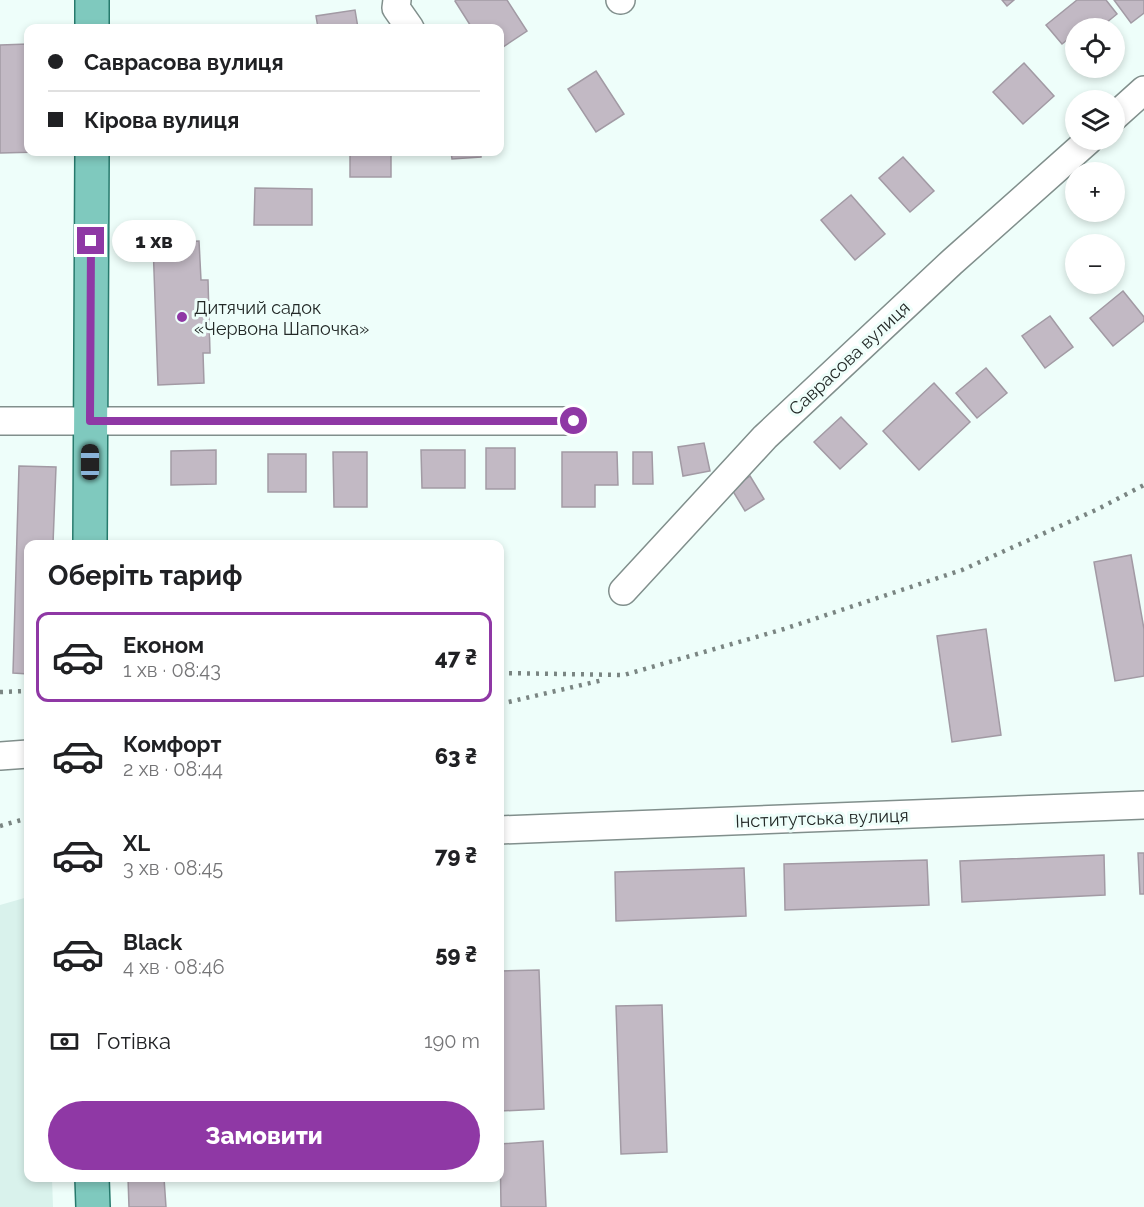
<!DOCTYPE html>
<html lang="uk">
<meta charset="utf-8">
<style>
:root{--surface:#fff;--page:#f6f6f6;--text:#202124;--muted:#757577;--line:#e0e0e0;--accent:#8f38a5}
body{margin:0;font-family:Raleway,sans-serif;background:var(--page);color:var(--text);height:100vh;display:flex;flex-direction:column;font-size:22px;white-space:nowrap}
*{box-sizing:border-box;margin:0}
p{font-size:20px;color:var(--muted)}
.icon{flex:none;width:33px;height:33px;fill:none;stroke:currentColor;stroke-width:2;stroke-linecap:round;stroke-linejoin:round}
.map{position:relative;flex:1;overflow:hidden}
.panel{position:absolute;left:24px;top:540px;width:480px;height:642px;display:flex;flex-direction:column;background:var(--surface);border-radius:12px;box-shadow:0 3px 9px #0003}
.panel>*{flex:none}
.hud{position:absolute;left:24px;top:24px;width:480px;height:132px;border-radius:12px;box-shadow:0 3px 9px #0003;display:grid;align-content:center;height:132px;padding:0 24px;background:var(--surface)}
.buttons{position:absolute;left:1065px;top:18px;display:grid;gap:12px}
.buttons a{display:grid;place-items:center;width:60px;height:60px;border-radius:50%;background:var(--surface);box-shadow:0 3px 9px #0003;font-size:30px}
.end{position:absolute;width:27px;height:27px;margin:-14px;border:8px solid #8f38a5;background:#fff;box-shadow:0 0 0 3px #fff}
.from{border-radius:50%}
.bubble{position:absolute;height:42px;border-radius:21px;background:var(--surface);box-shadow:0 3px 9px #0003;font-size:20px;font-weight:800;line-height:42px;text-align:center}
.car{position:absolute;width:18px;height:36px;margin:-18px -9px;border-radius:8px;box-shadow:0 0 4px 2px #0007;background:linear-gradient(#222 24%,#8ab4d8 0 40%,#222 0 76%,#8ab4d8 0 86%,#222 0)}
.hud b{display:flex;align-items:center;gap:21px;height:57px;font-size:22px}
.hud b+b{border-top:2px solid var(--line)}
.hud i{width:15px;height:15px;background:var(--text)}
ul{padding:0;list-style:none}
li{display:flex;align-items:center;gap:18px;height:90px;margin:0 12px 9px;padding:0 12px;border:3px solid transparent;border-radius:12px}
li div{flex:1}
li b{display:block;font-size:22px}
li em{font-style:normal;font-weight:800}
li.on{border-color:var(--accent)}
li>.icon{width:54px;height:54px;stroke-width:1.5}
h2{padding:0 24px;font-size:27px;line-height:72px}
.pay{display:flex;align-items:center;gap:15px;height:66px;padding:0 24px;font-size:22px}
.pay p{margin-inline-start:auto}
.primary-button{display:flex;gap:12px;margin-top:auto;padding:12px 24px}
.primary-button a{flex:1;height:69px;border-radius:36px;background:var(--accent);color:#fff;font-size:24px;font-weight:800;line-height:69px;text-align:center}
.map>svg:first-child{display:block}
</style>
<div class="map">
<svg width="1144" height="1207" viewBox="0 0 1144 1207">
<rect width="100%" height="100%" fill="#eefefa"/>
<polygon fill="#d9f2ec" points="28,897 28,1178 52,1178 53,1207 0,1207 0,905"/>
<g fill="#c2b9c4" stroke="#a29aa4" stroke-width="1.5">
<polygon points="456,0 507,0 527,31 500,49 500,28 472,28 455,1"/>
<polygon points="1002,0 1014,0 1007,6"/>
<polygon points="1077,0 1106,0 1117,14 1100,28 1093,19 1081,28 1076,28 1076,33 1062,44 1046,25"/>
<polygon points="1114,0 1144,0 1144,13 1131,23"/>
<polygon points="355,10 358,28 318,28 316,16"/>
<polygon points="28,44 28,152 39,152 0,153 0,45"/>
<polygon points="1024,63 1054,96 1023,124 993,92"/>
<polygon points="596,71 624,114 596,132 568,89"/>
<rect x="350" y="152" width="41" height="25"/>
<polygon points="451,152 481,152 481,157 452,159"/>
<polygon points="903,157 934,191 910,212 879,178"/>
<polygon points="255,188 312,189 312,225 254,225"/>
<polygon points="851,195 885,234 855,260 821,220"/>
<polygon points="199,241 201,280 208,280 210,353 203,353 204,383 158,385 153,243"/>
<polygon points="1123,291 1144,317 1144,321 1113,346 1090,318"/>
<polygon points="1050,316 1073,347 1045,368 1022,336"/>
<polygon points="986,368 1007,393 977,418 956,393"/>
<polygon points="934,383 970,422 919,470 883,431"/>
<polygon points="841,417 867,444 840,469 814,442"/>
<polygon points="704,443 710,471 683,476 678,447"/>
<rect x="486" y="448" width="29" height="41"/>
<polygon points="216,450 216,484 171,485 171,451"/>
<polygon points="421,450 465,450 465,488 422,488"/>
<polygon points="333,452 367,452 367,507 334,507"/>
<polygon points="562,452 617,452 618,485 595,485 595,507 562,507"/>
<polygon points="633,452 652,452 653,484 633,484"/>
<rect x="268" y="454" width="38" height="38"/>
<polygon points="19,466 56,467 53,544 28,544 28,674 13,673"/>
<polygon points="750,476 764,499 745,511 731,488"/>
<polygon points="1131,555 1144,629 1144,676 1115,681 1094,562"/>
<polygon points="986,629 1001,735 952,742 937,636"/>
<polygon points="1138,853 1144,853 1144,894 1140,894"/>
<polygon points="1104,855 1105,895 962,902 960,861"/>
<polygon points="927,860 929,905 785,910 784,864"/>
<polygon points="744,868 746,916 616,921 615,872"/>
<polygon points="539,970 544,1109 500,1111 500,971"/>
<polygon points="662,1005 667,1152 621,1154 616,1006"/>
<polygon points="543,1141 546,1207 501,1207 500,1144"/>
<polygon points="128,1178 164,1178 166,1207 129,1207"/>
</g>
<g fill="none" stroke-linecap="round" stroke-linejoin="round">
<g stroke="#818f8c" stroke-width="30">
<g id="minor">
<polyline points="397,0 396,8 410,28"/>
<polyline points="620,0 621,0"/>
<polyline points="1114,117 1144,90"/>
<polyline points="0,421 574,421"/>
<polyline points="623,591 765,437 952,262 1089,140"/>
<polyline points="0,756 28,754"/>
<polyline points="500,830 1144,805"/>
</g>
</g>
<g stroke="#277a6d" stroke-width="36">
<g id="major">
<polyline points="92,28 92,0"/>
<polyline points="90,544 92,152"/>
<polyline points="92,1178 93,1207"/>
</g>
</g>
<use href="#minor" stroke="#fff" stroke-width="27"/>
<use href="#major" stroke="#7fc9be" stroke-width="33"/>
<g stroke="#7a8582" stroke-width="4.5" stroke-dasharray="3 6" stroke-linecap="butt">
<polyline points="500,673 624,675 784,629 962,570 1098,509 1144,485"/>
<polyline points="0,692 28,691"/>
<polyline points="500,704 603,680"/>
<polyline points="0,826 28,818"/>
</g>
</g>
<g fill="none" stroke-linecap="round" stroke-linejoin="round">
<polyline stroke="#8f38a5" stroke-width="8" points="91,241 90,421 574,421"/>
</g>
<circle fill="#8f38a5" stroke="#eefefa" stroke-width="2" cx="182" cy="317" r="6"/>
<g text-anchor="middle" dominant-baseline="central" stroke-width="6" stroke-linejoin="round" paint-order="stroke">
<g font-size="18" fill="#232927" stroke="#eefefa" text-anchor="start">
<text x="194" y="307">Дитячий садок<tspan x="194" dy="21">«Червона Шапочка»</tspan></text>
</g>
<g font-size="18" fill="#232927" stroke="#eefefa">
<text transform="translate(849 358) rotate(-43)">Саврасова вулиця</text>
<text transform="translate(822 818) rotate(-2)">Інститутська вулиця</text>
</g>
</g>
</svg>
<div class="buttons">
<a><svg class="icon" aria-label="locate" viewBox="0 0 24 24"><circle cx="12" cy="12" r="6"/><path d="M12 2v4M12 18v4M2 12h4M18 12h4"/></svg></a>
<a><svg class="icon" aria-label="layers" viewBox="0 0 24 24"><path d="M12 4l9 5-9 5-9-5zM3 14l9 5 9-5"/></svg></a>
<a>+</a>
<a>−</a>
</div>
<i class="end from" style="left:574px;top:421px"></i>
<i class="end" style="left:91px;top:241px"></i>
<div class="bubble" style="left:112px;top:220px;width:84px">1 хв</div>
<i class="car" style="left:90px;top:462px;rotate:0deg"></i>
<div class="hud">
<b><i class="from"></i>Саврасова вулиця</b>
<b><i></i>Кірова вулиця</b>
</div>
<section class="panel">
<h2>Оберіть тариф</h2>
<ul>
<li class="on"><svg class="icon" aria-label="car" viewBox="0 0 24 24"><path d="M5 17H2v-5l4-1 3-4h7l3 4 3 1v5h-3M9 17h6M6 11h13"/><circle cx="7" cy="17" r="2"/><circle cx="17" cy="17" r="2"/></svg><div><b>Економ</b><p>1 хв · 08:43</p></div><em>47 ₴</em></li>
<li><svg class="icon" aria-label="car" viewBox="0 0 24 24"><path d="M5 17H2v-5l4-1 3-4h7l3 4 3 1v5h-3M9 17h6M6 11h13"/><circle cx="7" cy="17" r="2"/><circle cx="17" cy="17" r="2"/></svg><div><b>Комфорт</b><p>2 хв · 08:44</p></div><em>63 ₴</em></li>
<li><svg class="icon" aria-label="car" viewBox="0 0 24 24"><path d="M5 17H2v-5l4-1 3-4h7l3 4 3 1v5h-3M9 17h6M6 11h13"/><circle cx="7" cy="17" r="2"/><circle cx="17" cy="17" r="2"/></svg><div><b>XL</b><p>3 хв · 08:45</p></div><em>79 ₴</em></li>
<li><svg class="icon" aria-label="car" viewBox="0 0 24 24"><path d="M5 17H2v-5l4-1 3-4h7l3 4 3 1v5h-3M9 17h6M6 11h13"/><circle cx="7" cy="17" r="2"/><circle cx="17" cy="17" r="2"/></svg><div><b>Black</b><p>4 хв · 08:46</p></div><em>59 ₴</em></li>
</ul>
<div class="pay"><svg class="icon" aria-label="cash" viewBox="0 0 24 24"><path d="M3 7h18v10H3z"/><circle cx="12" cy="12" r="2"/></svg>Готівка<p>190 m</p></div>
<div class="primary-button"><a>Замовити</a></div>
</section>
</div>
